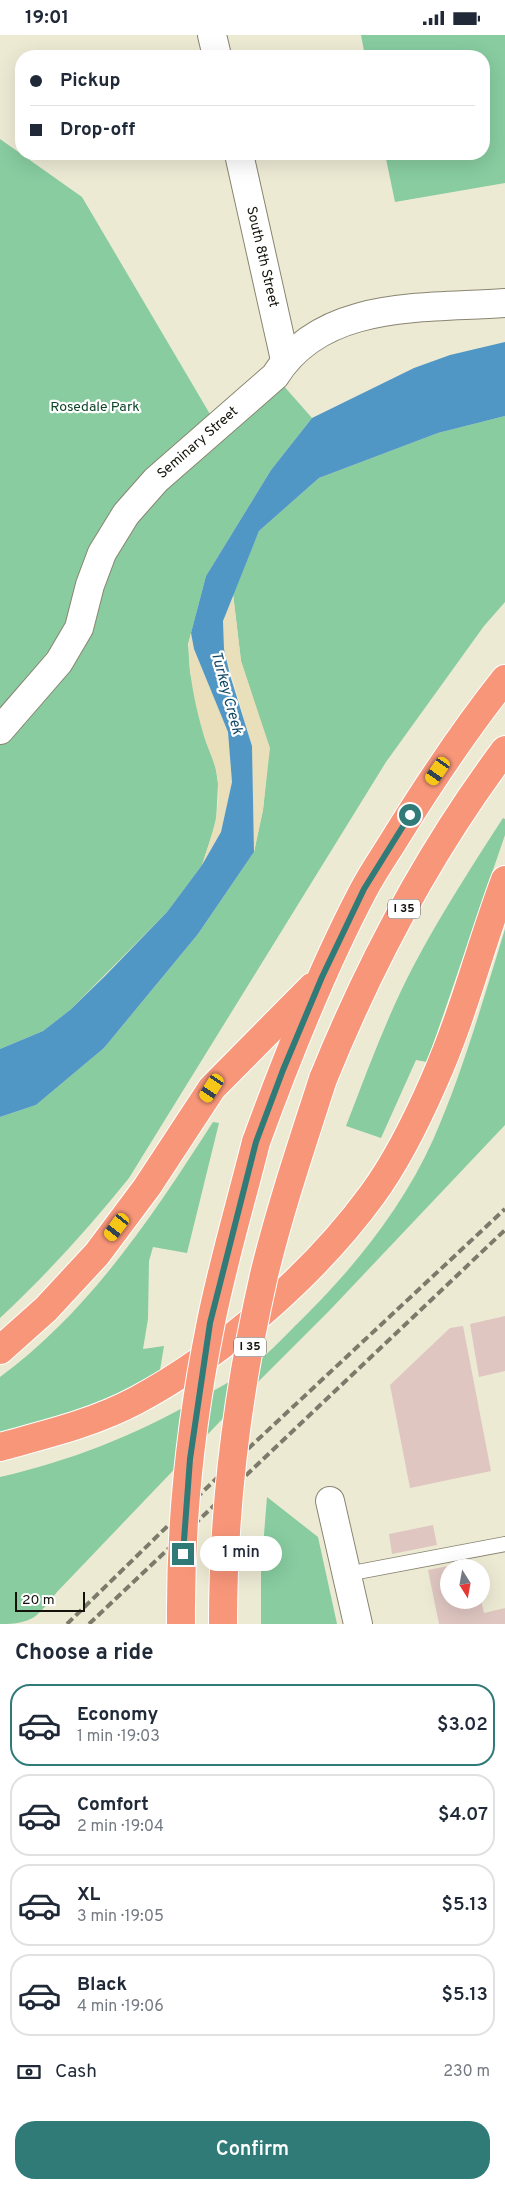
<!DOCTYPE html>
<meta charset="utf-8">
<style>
:root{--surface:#fff;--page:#f2f2f3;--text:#1f2937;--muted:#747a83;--line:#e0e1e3;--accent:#307a78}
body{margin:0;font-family:Overpass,sans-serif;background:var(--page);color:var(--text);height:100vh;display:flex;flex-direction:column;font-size:19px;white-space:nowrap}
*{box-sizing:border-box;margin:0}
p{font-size:16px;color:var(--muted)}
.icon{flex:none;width:28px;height:28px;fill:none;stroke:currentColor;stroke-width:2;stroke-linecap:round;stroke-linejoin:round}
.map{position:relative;height:1589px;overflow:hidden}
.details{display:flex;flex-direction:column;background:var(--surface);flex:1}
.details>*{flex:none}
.guide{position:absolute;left:15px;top:15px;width:475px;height:110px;border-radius:20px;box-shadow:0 5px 20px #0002;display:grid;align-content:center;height:110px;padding:0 15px;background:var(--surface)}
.needle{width:32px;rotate:169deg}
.tools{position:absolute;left:440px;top:1524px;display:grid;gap:10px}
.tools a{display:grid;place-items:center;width:50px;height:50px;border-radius:50%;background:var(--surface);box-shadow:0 5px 20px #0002;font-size:25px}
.scale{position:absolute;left:15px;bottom:12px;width:70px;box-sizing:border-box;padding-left:5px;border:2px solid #13120a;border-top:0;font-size:14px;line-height:18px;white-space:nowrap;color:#13120a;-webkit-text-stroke:4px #fff;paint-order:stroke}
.end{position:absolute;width:22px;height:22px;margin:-11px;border:6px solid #307a78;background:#fff;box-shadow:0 0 0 2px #fff}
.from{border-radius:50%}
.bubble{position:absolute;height:35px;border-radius:18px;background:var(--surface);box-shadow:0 5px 20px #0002;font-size:16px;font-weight:600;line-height:35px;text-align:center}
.car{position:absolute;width:15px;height:30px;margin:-15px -8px;border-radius:6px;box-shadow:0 0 4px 1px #0007;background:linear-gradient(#f5c518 24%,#345 0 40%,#f5c518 0 76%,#345 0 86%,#f5c518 0)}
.guide b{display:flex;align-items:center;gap:18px;height:48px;font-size:19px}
.guide b+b{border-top:1px solid var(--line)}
.guide i{width:12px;height:12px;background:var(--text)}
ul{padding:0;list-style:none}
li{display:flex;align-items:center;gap:15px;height:82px;margin:0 10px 8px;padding:0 5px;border:2px solid var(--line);border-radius:20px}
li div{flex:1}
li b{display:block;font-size:19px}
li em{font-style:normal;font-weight:600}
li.active{border-color:var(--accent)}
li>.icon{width:45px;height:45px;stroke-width:1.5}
h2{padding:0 15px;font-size:22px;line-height:60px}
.pay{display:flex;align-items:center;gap:12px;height:55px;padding:0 15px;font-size:19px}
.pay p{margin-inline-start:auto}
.primary-button{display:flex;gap:10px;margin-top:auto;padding:10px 15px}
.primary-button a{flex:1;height:58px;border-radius:20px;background:var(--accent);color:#fff;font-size:20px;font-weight:600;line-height:58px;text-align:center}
.status{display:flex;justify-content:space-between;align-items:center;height:35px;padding:0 25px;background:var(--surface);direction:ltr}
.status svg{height:14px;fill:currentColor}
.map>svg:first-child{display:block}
</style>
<div class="status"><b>19:01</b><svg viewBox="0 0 49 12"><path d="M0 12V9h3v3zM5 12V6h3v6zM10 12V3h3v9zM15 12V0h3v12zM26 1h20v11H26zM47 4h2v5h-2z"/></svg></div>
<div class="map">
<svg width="505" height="1589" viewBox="0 0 505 1589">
<rect width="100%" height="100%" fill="#edead4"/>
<g fill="#88cca0">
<polygon points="361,0 505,0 505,148 395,167 385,119 484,119 484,21 365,21"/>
<polygon points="0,104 82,162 217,391 275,341 312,383 271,435 206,541 191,598 188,609 190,637 206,707 215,727 218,749 216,787 202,830 167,877 70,975 43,996 0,1014"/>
<path d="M505 381V567L484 591 386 727 129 1143C89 1193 47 1239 0 1283V1082L36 1070 104 1013 198 899 254 817 263 775 269 713 241 626 233 559 259 496 319 443 438 398Z"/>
<path d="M503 783 505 784V800L427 1027 416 1025 381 1103 346 1091C367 1037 387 981 414 930 441 879 472 831 503 783Z"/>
<path d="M505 894V1090L329 1276 252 1353 57 1557C37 1582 33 1589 0 1589V1442C70 1426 133 1401 195 1366 214 1355 233 1346 250 1333 266 1321 280 1306 294 1292 349 1239 401 1176 433 1105 463 1037 483 965 505 894Z"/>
<path d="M213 1087 219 1088 187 1218 153 1212 149 1226 148 1284 143 1314 164 1311 159 1341 119 1363 0 1400V1342C91 1275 153 1180 213 1087Z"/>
<polygon points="267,1462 318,1502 337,1589 261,1589 261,1537"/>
</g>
<g fill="#e9dfba">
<polygon points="233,559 241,626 270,713 263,775 254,817 252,711 224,614 223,586"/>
<path d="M191 598 194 614 228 697 232 747 221 797 202 830C211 803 221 777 218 748 217 733 211 721 206 707 197 680 184 625 191 598Z"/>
</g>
<polygon fill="#5197c6" points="505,307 505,381 438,398 319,443 259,496 223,586 224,614 230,640 252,711 254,817 198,899 104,1013 36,1070 0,1082 0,1014 43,996 70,975 105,941 167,877 202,830 221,797 232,747 228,697 194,614 191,598 206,541 271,435 312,383 414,333 450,320"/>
<g fill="#dfc6c1">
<polygon points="505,1281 505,1336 479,1342 470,1289"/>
<polygon points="463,1291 491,1436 410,1453 390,1350 450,1293"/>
<polygon points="433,1490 437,1510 392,1519 389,1499"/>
<polygon points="473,1526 474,1532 449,1532 449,1565 481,1565 484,1578 505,1573 505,1589 439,1589 428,1535"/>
</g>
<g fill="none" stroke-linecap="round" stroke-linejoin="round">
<g stroke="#898572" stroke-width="16">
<polyline id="lane" points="347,1539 505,1509"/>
</g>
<g stroke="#898572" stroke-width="30">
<g id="street">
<polyline points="212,0 217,21"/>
<polyline points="239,119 285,325"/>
<path d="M0 695 59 627 79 593 90 550 102 518 126 479 156 445 275 341C323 264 426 274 505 268"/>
<polyline points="330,1466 358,1589"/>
</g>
</g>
<g stroke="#fff" stroke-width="30">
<g id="highway">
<path d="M323 1044C370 928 430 815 505 715"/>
<path d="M256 1107C287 1022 321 936 363 856 374 835 387 817 399 797 432 744 466 693 505 644"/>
<polyline points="0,1315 46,1274 97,1219 147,1152 212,1053 312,952"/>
<path d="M0 1412C47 1399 94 1388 137 1365 223 1319 315 1238 372 1160 397 1126 417 1085 434 1046 463 981 480 912 505 845"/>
</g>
</g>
<use href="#lane" stroke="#fff" stroke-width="14"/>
<use href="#street" stroke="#fff" stroke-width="28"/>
<use href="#highway" stroke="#f8967a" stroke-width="28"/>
<g stroke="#7b7a6b" stroke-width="4" stroke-dasharray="8 4" stroke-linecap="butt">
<polyline points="67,1589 221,1439 505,1174"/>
<polyline points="89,1589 505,1195"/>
</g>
<g stroke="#fff" stroke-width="30" stroke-linecap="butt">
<g id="highway-bridge">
<path d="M181 1589C180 1489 191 1386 211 1287 223 1227 241 1167 256 1107"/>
<path d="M223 1589C223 1472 238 1354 264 1240 280 1174 302 1109 323 1044"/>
</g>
</g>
<use href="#highway-bridge" stroke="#f8967a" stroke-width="28"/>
</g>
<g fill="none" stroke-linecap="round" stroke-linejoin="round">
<polyline stroke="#307a78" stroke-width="6" points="183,1519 190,1424 210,1288 256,1107 283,1035 322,942 364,854 410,780"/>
</g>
<g text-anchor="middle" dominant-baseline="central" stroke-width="4.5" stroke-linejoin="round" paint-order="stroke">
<g fill="#fff" stroke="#5a5954" stroke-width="1">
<rect x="388" y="864.5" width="32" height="19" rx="4"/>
<rect x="234" y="1302.5" width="32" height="19" rx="4"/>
</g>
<g font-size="12" font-weight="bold" fill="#13120a">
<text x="404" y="874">I 35</text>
<text x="250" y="1312">I 35</text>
</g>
<g font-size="14" fill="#13120a" stroke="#fff">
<text transform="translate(262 222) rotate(77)">South 8th Street</text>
<text transform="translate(198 408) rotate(-41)">Seminary Street</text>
</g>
<g font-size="14" fill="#0e4628" stroke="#fff">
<text x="95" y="372">Rosedale Park</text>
</g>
<g font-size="15" font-style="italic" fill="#0f4766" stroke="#fff">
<text transform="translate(226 658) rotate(75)">Turkey Creek</text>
</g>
</g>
</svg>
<div class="tools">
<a><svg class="needle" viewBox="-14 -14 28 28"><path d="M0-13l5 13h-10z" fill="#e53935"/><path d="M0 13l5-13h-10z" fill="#747a83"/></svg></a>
</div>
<div class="scale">20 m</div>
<i class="end from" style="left:410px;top:780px"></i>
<i class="end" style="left:183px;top:1519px"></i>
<div class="bubble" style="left:200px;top:1501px;width:82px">1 min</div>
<i class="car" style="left:438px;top:736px;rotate:215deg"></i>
<i class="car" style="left:212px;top:1053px;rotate:213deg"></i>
<i class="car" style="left:117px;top:1192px;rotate:217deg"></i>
<div class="guide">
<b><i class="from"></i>Pickup</b>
<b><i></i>Drop-off</b>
</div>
</div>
<section class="details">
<h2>Choose a ride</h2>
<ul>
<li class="active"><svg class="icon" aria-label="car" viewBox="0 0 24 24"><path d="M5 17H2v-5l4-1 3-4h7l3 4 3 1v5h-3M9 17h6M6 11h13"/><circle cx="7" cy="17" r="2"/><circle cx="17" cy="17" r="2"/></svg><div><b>Economy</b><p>1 min · 19:03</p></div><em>$3.02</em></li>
<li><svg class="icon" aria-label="car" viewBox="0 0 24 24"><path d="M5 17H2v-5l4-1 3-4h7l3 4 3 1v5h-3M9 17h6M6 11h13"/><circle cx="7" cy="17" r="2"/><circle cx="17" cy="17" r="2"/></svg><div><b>Comfort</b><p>2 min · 19:04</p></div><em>$4.07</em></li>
<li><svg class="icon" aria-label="car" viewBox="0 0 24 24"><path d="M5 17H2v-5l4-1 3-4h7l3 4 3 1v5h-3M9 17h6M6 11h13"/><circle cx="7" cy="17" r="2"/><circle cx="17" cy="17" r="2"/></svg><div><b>XL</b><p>3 min · 19:05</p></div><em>$5.13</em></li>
<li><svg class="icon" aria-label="car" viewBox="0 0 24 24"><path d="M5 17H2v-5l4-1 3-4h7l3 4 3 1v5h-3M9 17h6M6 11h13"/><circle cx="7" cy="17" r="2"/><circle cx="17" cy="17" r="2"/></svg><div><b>Black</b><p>4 min · 19:06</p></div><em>$5.13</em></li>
</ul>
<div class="pay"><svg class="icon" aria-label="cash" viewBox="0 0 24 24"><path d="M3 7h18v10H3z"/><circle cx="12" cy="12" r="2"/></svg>Cash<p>230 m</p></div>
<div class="primary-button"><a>Confirm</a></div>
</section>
